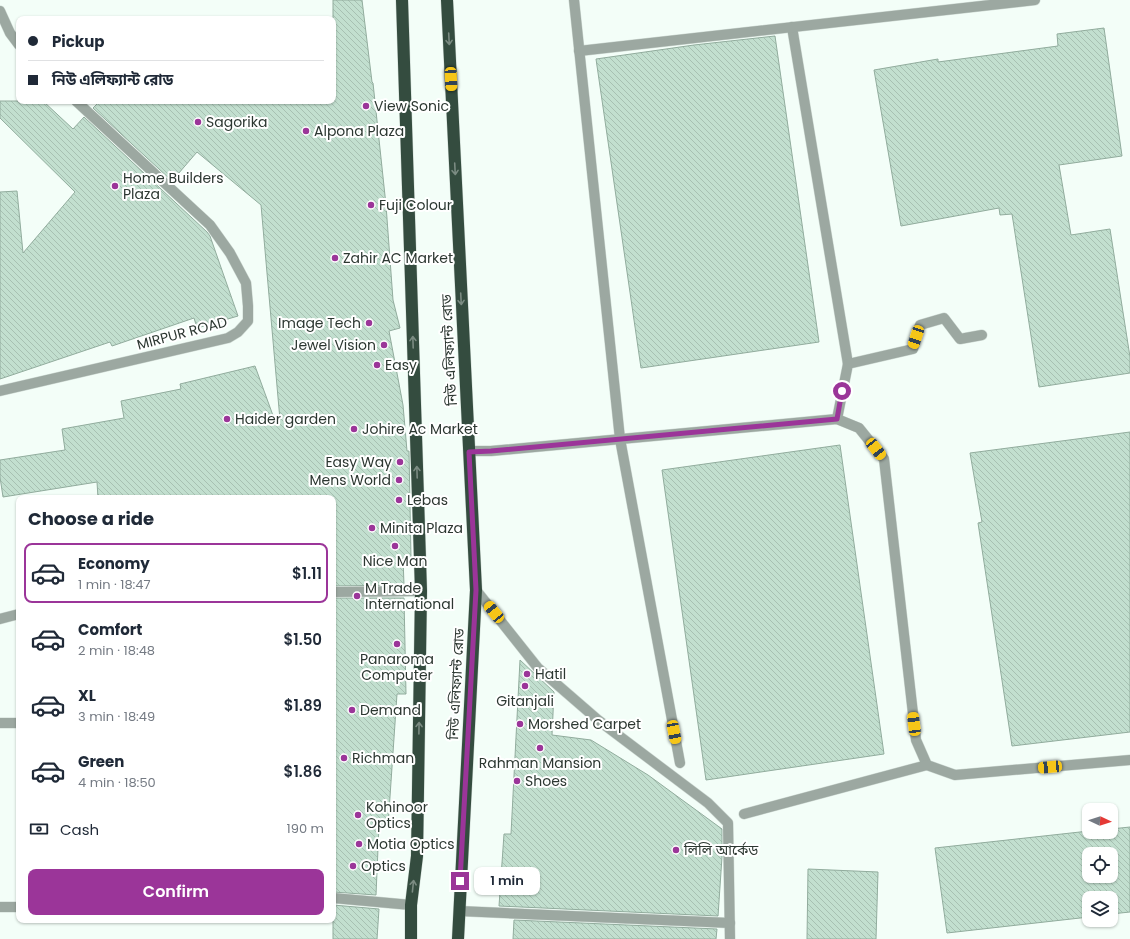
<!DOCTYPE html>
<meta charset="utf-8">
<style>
:root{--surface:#fff;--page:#f2f2f3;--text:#1f2937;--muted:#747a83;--line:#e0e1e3;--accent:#9b3599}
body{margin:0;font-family:Poppins,"Noto Sans Bengali",sans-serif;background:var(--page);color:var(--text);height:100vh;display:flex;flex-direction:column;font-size:15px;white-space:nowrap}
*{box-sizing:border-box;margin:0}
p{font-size:13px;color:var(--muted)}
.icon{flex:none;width:22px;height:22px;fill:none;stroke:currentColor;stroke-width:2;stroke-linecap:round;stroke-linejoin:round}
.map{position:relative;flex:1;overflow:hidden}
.drawer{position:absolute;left:16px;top:495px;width:320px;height:428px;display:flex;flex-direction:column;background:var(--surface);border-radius:8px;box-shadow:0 1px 3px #0004}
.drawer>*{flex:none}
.banner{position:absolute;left:16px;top:16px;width:320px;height:88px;border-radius:8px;box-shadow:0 1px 3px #0004;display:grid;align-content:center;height:88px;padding:0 12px;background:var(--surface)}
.needle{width:26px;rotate:94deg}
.controls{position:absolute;left:1082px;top:803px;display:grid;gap:8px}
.controls a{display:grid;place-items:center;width:36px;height:36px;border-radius:8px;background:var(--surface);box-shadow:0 1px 3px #0004;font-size:20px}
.end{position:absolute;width:18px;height:18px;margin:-9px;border:5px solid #9b3599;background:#fff;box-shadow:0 0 0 2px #fff}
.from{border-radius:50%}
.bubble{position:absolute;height:28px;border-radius:8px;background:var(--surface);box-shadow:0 1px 3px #0004;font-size:13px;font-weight:600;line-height:28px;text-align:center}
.car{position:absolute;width:12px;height:24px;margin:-12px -6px;border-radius:5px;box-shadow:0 0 3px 1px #0007;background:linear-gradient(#f5c518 24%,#345 0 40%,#f5c518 0 76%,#345 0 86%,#f5c518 0)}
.banner b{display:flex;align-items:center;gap:14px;height:38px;font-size:15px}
.banner b+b{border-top:1px solid var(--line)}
.banner i{width:10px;height:10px;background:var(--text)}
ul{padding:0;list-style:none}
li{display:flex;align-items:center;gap:12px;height:60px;margin:0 8px 6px;padding:0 4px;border:2px solid transparent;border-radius:8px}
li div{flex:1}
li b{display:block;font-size:15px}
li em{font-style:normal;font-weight:600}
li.selected{border-color:var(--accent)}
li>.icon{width:36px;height:36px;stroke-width:1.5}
h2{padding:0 12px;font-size:18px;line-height:48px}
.pay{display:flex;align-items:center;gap:10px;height:44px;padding:0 12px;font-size:15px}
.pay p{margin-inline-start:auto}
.primary-button{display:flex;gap:8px;margin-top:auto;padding:8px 12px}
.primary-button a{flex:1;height:46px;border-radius:8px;background:var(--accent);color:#fff;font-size:16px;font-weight:600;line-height:46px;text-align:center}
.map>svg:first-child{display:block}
</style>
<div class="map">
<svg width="1130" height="939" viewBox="0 0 1130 939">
<defs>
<pattern id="building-back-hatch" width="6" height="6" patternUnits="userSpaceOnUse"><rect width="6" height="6" fill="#c2dfcf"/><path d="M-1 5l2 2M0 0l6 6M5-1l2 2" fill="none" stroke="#a7c0b2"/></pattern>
</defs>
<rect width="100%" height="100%" fill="#f3fef8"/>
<g fill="url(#building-back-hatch)" stroke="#91ac9d" fill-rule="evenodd">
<polygon points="333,0 362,0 372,82 373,83 386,205 393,300 400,328 389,331 403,405 407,451 409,451 411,558 403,558 404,585 333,586 333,498 98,498 97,482 3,497 0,477 0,460 65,450 62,429 124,418 121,401 181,389 180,384 255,366 275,421 280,420 261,205 197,152 172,181 93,108 100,101 333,101"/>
<polygon points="1104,28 1122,156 1059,165 1071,235 1110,229 1130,357 1130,373 1039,387 1012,214 1000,215 999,208 901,226 874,70 938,59 938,62 1058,46 1057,34"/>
<polygon points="775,36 819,342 641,368 596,59 694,45"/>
<polygon points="0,101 43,101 73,129 84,117 207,232 210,236 238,316 197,328 194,318 112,346 110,342 0,379 0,192 17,191 23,253 75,192 0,118"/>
<polygon points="1130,432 1130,732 1012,746 978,523 982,522 970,453"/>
<polygon points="840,445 884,754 706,780 662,470"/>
<polygon points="333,598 404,598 406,694 397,694 388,826 379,825 376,895 333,892"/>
<polygon points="520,660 554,692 552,735 591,740 648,775 722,829 722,857 718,916 499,906 504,834 511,834"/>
<path d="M1130 827V912L1111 914V898H1089V917L947 933 935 848 1089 831 1111 832V829ZM1089 854H1111V876H1089Z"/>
<polygon points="808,869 878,872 876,939 807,939"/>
<polygon points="333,905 379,909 377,939 333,939"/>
<polygon points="514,920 717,929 716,939 513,939"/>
</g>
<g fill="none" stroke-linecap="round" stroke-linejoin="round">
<g stroke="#cfdad4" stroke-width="11">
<g id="minor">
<polyline points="574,0 620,439 680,763"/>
<polyline points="0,11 10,33 19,45"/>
<polyline points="792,27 848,364"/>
<polyline points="579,51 1035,0"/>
<polyline points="0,391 228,338 238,332 248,321 248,306 246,283 230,253 210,225 76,101"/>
<polyline points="837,419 848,364 913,349 920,325 944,318 960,339 982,335"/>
<polyline points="469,451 491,451 837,419 859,428 884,459 916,740 927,765 955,775 1130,760"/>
<polyline points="476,590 538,668 598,720 708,803 728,823 730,939"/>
<polyline points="333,592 421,591"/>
<polyline points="0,619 19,614"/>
<polyline points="0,723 19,723"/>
<polyline points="744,814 927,765"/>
<polyline points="333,898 411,905"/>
<polyline points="0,907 19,907"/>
<polyline points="459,911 730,923"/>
</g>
</g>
<g stroke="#cfdad4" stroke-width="13">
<g id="highway">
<polyline points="402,0 421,591 417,856 411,905 411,939"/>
<polyline points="447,0 476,590 458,939"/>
</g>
</g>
<use href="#minor" stroke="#9ca8a1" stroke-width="10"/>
<use href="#highway" stroke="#344c3f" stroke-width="12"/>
</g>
<defs><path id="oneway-shaft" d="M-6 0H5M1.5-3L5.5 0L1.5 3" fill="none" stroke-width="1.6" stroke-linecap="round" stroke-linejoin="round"/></defs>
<g stroke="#7b8b82">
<use href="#oneway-shaft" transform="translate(449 39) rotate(87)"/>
<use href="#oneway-shaft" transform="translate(455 169) rotate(87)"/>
<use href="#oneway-shaft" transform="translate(461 299) rotate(87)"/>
<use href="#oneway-shaft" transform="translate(413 342) rotate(-92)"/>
<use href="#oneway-shaft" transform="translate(417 472) rotate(-92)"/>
<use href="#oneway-shaft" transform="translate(419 728) rotate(-89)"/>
<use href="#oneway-shaft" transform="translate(413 886) rotate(-84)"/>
</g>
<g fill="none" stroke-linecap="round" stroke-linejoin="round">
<polyline stroke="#9b3599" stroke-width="5" points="460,881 476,590 469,452 491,451 837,419 842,391"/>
</g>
<g fill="#9b3599" stroke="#fff" stroke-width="1.5">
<circle cx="366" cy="106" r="4"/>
<circle cx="198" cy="122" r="4"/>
<circle cx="306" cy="131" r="4"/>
<circle cx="115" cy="186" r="4"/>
<circle cx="371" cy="205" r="4"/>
<circle cx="335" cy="258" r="4"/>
<circle cx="369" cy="323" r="4"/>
<circle cx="384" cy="345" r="4"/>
<circle cx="377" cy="365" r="4"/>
<circle cx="227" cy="419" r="4"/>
<circle cx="354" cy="429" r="4"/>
<circle cx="400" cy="462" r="4"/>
<circle cx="399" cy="480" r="4"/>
<circle cx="399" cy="500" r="4"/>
<circle cx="372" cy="528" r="4"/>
<circle cx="395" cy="546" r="4"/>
<circle cx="357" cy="596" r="4"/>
<circle cx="397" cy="644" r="4"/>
<circle cx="527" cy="674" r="4"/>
<circle cx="525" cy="686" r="4"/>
<circle cx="352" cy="710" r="4"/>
<circle cx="520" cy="724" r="4"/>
<circle cx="540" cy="748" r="4"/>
<circle cx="344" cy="758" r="4"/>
<circle cx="517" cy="781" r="4"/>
<circle cx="358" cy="815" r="4"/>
<circle cx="359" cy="844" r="4"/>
<circle cx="676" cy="850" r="4"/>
<circle cx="353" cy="866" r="4"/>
</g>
<g text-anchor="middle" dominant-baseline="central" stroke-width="4" stroke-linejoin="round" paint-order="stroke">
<g font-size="14" fill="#2c3731" stroke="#fff" text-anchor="start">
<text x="374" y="106">View Sonic</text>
<text x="206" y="122">Sagorika</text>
<text x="314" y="131">Alpona Plaza</text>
<text x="123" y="178">Home Builders<tspan x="123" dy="16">Plaza</tspan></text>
<text x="379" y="205">Fuji Colour</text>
<text x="343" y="258">Zahir AC Market</text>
<text x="361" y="323" text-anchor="end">Image Tech</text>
<text x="376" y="345" text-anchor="end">Jewel Vision</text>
<text x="385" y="365">Easy</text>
<text x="235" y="419">Haider garden</text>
<text x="362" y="429">Johire Ac Market</text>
<text x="392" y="462" text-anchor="end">Easy Way</text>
<text x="391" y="480" text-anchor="end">Mens World</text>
<text x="407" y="500">Lebas</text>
<text x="380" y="528">Minita Plaza</text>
<text x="395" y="561" text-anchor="middle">Nice Man</text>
<text x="365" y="588">M Trade<tspan x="365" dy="16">International</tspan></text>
<text x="397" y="659" text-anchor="middle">Panaroma<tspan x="397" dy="16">Computer</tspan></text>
<text x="535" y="674">Hatil</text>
<text x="525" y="701" text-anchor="middle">Gitanjali</text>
<text x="360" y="710">Demand</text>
<text x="528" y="724">Morshed Carpet</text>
<text x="352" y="758">Richman</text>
<text x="540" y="763" text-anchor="middle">Rahman Mansion</text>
<text x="525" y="781">Shoes</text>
<text x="366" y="807">Kohinoor<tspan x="366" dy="16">Optics</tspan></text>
<text x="367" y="844">Motia Optics</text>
<text x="684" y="850">লিলি আর্কেড</text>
<text x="361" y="866">Optics</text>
</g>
<g font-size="14" fill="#2c3731" stroke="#fff">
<text transform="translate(182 333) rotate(-15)">MIRPUR ROAD</text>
<text transform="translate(449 350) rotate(-93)">নিউ এলিফ্যান্ট রোড</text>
<text transform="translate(456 684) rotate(-87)">নিউ এলিফ্যান্ট রোড</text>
</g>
</g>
</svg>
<div class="controls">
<a><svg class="needle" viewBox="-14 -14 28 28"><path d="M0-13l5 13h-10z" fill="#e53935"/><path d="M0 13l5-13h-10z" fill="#747a83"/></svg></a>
<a><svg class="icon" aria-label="locate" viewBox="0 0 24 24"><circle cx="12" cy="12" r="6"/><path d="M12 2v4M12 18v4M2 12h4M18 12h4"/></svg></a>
<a><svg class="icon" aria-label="layers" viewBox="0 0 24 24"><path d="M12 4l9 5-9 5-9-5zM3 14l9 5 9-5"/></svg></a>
</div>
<i class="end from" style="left:842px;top:391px"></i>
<i class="end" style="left:460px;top:881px"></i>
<div class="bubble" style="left:474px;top:867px;width:66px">1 min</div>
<i class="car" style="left:451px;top:79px;rotate:177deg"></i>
<i class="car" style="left:916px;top:337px;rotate:198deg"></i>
<i class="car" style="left:876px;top:449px;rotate:142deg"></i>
<i class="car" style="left:494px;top:612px;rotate:321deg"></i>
<i class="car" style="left:914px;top:724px;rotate:353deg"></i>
<i class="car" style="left:674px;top:732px;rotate:169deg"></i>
<i class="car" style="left:1050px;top:767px;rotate:265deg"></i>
<div class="banner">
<b><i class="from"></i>Pickup</b>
<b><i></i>নিউ এলিফ্যান্ট রোড</b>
</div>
<section class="drawer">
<h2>Choose a ride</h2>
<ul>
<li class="selected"><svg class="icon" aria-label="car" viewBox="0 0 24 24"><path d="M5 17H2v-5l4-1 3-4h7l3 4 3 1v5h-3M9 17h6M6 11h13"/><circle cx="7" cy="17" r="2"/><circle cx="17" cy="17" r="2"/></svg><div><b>Economy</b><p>1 min · 18:47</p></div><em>$1.11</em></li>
<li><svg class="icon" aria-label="car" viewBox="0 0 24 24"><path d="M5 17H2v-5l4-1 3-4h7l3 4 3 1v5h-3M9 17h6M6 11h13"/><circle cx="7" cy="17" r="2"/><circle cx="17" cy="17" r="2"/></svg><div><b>Comfort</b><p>2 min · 18:48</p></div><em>$1.50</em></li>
<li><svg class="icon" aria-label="car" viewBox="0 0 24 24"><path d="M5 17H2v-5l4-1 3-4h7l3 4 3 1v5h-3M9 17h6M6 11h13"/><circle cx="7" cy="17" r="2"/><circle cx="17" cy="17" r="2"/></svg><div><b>XL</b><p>3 min · 18:49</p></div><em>$1.89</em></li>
<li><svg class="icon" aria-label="car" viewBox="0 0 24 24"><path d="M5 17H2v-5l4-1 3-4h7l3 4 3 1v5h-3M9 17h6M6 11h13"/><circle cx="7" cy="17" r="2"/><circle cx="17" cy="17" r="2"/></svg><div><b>Green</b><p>4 min · 18:50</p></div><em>$1.86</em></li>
</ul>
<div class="pay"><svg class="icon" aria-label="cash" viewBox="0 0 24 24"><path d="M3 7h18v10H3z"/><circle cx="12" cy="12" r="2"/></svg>Cash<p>190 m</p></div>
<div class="primary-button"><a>Confirm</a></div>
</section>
</div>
